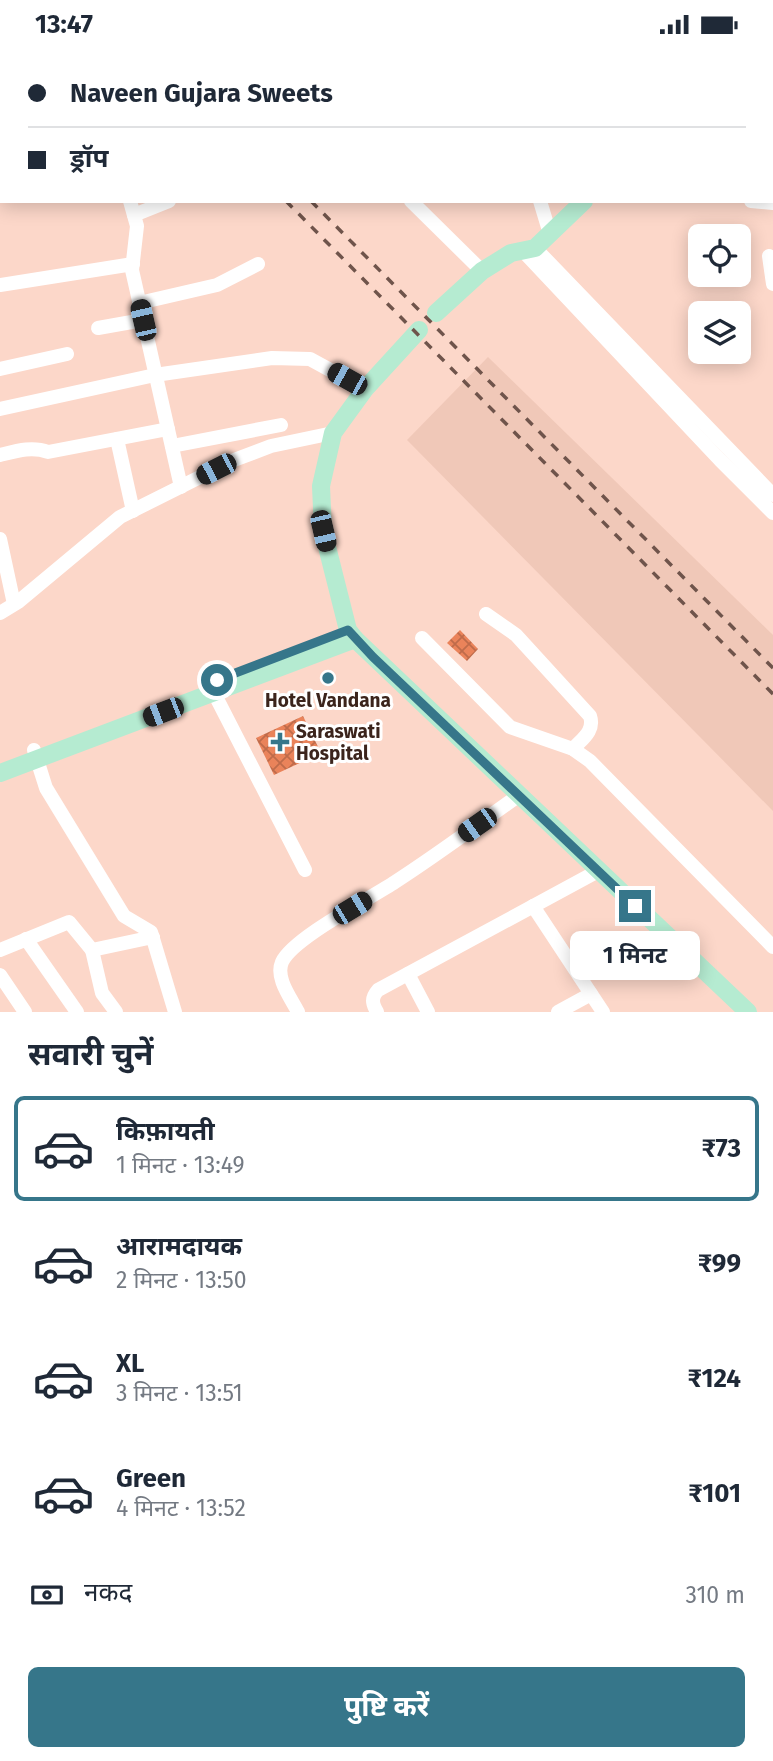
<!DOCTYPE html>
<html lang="hi">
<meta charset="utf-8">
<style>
:root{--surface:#fff;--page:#f2f2f3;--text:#1f2937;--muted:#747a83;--line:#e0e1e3;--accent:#36768a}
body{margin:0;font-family:"Fira Sans","Noto Sans Devanagari",sans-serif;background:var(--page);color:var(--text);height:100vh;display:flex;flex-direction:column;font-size:26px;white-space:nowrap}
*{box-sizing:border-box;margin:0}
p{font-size:23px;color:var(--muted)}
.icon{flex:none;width:38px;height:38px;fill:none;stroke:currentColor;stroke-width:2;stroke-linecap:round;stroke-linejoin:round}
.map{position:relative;height:963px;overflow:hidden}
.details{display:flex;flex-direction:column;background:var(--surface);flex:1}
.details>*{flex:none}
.guide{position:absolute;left:0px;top:0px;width:774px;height:154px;box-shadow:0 4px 18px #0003;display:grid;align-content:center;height:154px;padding:0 28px;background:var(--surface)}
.buttons{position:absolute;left:688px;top:175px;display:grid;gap:14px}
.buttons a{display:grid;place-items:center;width:63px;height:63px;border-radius:10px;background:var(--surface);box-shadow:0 4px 18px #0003;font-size:35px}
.end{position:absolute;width:32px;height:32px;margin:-16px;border:9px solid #36768a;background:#fff;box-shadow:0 0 0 4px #fff}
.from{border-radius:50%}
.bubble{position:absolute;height:49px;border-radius:10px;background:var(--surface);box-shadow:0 4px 18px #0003;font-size:23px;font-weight:700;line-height:49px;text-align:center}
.car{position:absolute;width:21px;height:42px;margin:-21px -10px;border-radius:9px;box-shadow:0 0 5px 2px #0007;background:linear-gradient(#222 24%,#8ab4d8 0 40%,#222 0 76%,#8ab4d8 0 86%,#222 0)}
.guide b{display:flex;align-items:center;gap:24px;height:66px;font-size:26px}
.guide b+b{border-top:2px solid var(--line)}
.guide i{width:18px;height:18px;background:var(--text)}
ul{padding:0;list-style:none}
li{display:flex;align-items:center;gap:21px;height:105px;margin:0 14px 10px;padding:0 14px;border:4px solid transparent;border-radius:10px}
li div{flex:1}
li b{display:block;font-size:26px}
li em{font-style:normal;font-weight:700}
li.on{border-color:var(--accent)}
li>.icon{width:63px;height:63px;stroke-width:1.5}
h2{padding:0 28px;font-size:32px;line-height:84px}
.pay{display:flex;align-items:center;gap:18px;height:77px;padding:0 28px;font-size:26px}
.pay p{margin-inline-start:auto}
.button{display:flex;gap:14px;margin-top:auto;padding:14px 28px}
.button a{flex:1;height:80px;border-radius:10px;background:var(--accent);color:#fff;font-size:28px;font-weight:700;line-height:80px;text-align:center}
.status{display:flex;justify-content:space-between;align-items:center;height:49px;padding:0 35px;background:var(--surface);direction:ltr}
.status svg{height:19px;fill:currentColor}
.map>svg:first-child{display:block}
</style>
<div class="status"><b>13:47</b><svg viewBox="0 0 49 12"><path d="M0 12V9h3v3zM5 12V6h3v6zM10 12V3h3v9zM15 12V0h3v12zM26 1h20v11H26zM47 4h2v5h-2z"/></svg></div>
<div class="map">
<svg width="773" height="963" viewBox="0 0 773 963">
<defs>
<pattern id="building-cross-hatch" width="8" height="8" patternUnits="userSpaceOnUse" patternTransform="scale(1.75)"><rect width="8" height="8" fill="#ea835a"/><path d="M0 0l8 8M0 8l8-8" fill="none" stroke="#bf6b4a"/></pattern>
</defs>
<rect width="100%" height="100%" fill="#fcd7c9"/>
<polygon fill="#f0c8b8" points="488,308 773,586 773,762 407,391"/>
<g fill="url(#building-cross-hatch)">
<polygon points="460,581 478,600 467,612 447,594"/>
<polygon points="303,667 321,704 274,726 256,689"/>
</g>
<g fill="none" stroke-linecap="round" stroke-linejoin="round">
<g stroke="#fff" stroke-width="14">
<polyline points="70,0 72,2"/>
<polyline points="381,0 381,2"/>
<polyline points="0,5 2,11"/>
<polyline points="772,9 773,10"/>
<polyline points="0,75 2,74"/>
<polyline points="130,152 137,177 132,221 181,438"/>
<polyline points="411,152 482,222"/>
<polyline points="540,152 550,185"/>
<polyline points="751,152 773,154"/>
<polyline points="134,166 169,152"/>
<polyline points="535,199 773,446"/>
<polyline points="522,201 720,411 773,464"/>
<polyline points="769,207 773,235"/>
<polyline points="0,236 133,215"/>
<polyline points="139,254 217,236 258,215"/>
<polyline points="98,279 143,271"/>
<polyline points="0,320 67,305"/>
<polyline points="0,360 155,326 272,309 310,310 365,340"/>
<polyline points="117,390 133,462"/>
<polyline points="172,397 281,376"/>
<path d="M0 406C16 402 32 397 48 403L168 380"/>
<polyline points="0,490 14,555"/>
<polyline points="0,564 18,553 120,468 234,411 271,397 333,384"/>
<path d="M486 565 516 586 590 667C595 682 582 690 573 700"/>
<polyline points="422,589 510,678 573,700 590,712 773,898"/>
<polyline points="214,644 305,821"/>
<polyline points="34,701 46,739 124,867 151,883 175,963"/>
<polyline points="533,857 603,963"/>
<polyline points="26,890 77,963"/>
<polyline points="0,901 69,873 92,901 153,888"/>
<polyline points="92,901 102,944 116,963"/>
<polyline points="408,925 428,963"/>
<polyline points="0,926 25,963"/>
<path d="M298 963C291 949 275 929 282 913 293 889 371 849 395 833 437 806 477 776 518 747"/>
<path d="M377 963C372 954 371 949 378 941L598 822"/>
<polyline points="558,963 591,945"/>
</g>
<g stroke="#b5ebd1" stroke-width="18">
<polyline points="734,2 736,0"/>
<polyline points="755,2 757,0"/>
<polyline points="436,264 482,222 511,204 535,199 584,152"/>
<polyline points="419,281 365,340 333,384 321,437 323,482 348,581 355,590 748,963"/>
<polyline points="0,724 355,590"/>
</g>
<g stroke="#6f544b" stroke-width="3.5" stroke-dasharray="9 9" stroke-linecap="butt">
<polyline points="136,0 138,2"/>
<polyline points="160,0 162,2"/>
<polyline points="286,152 773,645"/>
<polyline points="311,152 773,619"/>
</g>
</g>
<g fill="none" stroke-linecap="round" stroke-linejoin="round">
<polyline stroke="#36768a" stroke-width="9" points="217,631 348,581 373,608 635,857"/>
</g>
<g fill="#36768a" stroke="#fff" stroke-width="2.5">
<circle cx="328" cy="629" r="7"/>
<path d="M276.5 682.5h7v7h7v7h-7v7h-7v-7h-7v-7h7z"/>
</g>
<g text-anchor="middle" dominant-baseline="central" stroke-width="6" stroke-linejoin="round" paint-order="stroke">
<g font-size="19" font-weight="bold" fill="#3b241c" stroke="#fff">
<text x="328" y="651">Hotel Vandana</text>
<text x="296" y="682" text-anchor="start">Saraswati<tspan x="296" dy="22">Hospital</tspan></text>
</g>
</g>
</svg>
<div class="buttons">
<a><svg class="icon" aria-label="locate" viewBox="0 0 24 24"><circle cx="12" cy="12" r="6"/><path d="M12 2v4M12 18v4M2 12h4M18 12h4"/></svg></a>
<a><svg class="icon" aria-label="layers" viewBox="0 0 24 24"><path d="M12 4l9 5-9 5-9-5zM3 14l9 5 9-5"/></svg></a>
</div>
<i class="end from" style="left:217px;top:631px"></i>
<i class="end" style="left:635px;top:857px"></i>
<div class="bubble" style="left:570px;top:882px;width:130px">1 मिनट</div>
<i class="car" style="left:143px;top:271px;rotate:347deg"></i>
<i class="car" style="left:347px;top:330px;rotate:299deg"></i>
<i class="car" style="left:216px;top:420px;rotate:243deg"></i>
<i class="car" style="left:323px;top:482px;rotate:167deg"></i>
<i class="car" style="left:163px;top:663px;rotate:249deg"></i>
<i class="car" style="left:477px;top:776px;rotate:235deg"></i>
<i class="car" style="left:352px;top:859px;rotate:59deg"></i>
<div class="guide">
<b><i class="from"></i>Naveen Gujara Sweets</b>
<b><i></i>ड्रॉप</b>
</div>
</div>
<section class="details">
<h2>सवारी चुनें</h2>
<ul>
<li class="on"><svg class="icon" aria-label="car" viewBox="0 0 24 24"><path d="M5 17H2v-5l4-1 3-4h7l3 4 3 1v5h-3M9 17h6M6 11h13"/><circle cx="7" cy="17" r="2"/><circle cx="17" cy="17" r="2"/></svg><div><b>किफ़ायती</b><p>1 मिनट · 13:49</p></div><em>₹73</em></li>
<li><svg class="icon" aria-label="car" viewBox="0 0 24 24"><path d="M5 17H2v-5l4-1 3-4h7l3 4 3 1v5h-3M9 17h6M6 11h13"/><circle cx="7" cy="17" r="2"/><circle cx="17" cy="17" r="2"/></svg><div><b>आरामदायक</b><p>2 मिनट · 13:50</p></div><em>₹99</em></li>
<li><svg class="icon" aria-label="car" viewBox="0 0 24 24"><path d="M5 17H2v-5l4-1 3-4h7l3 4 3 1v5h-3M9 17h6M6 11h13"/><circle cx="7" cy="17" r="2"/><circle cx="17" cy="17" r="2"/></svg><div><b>XL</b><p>3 मिनट · 13:51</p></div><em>₹124</em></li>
<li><svg class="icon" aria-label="car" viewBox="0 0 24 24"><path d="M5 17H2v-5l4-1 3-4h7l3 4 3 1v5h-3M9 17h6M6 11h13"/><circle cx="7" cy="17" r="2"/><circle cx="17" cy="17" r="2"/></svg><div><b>Green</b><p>4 मिनट · 13:52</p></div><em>₹101</em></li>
</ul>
<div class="pay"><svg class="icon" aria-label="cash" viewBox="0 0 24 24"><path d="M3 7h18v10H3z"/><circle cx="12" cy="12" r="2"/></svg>नकद<p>310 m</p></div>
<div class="button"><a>पुष्टि करें</a></div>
</section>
